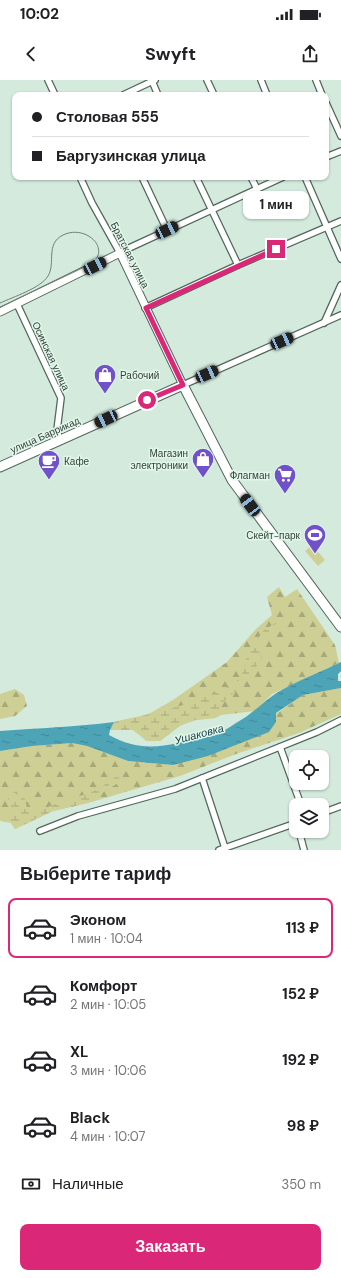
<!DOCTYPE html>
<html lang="ru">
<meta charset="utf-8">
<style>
:root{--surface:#fff;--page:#f2f2f2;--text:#202124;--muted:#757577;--line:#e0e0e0;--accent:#db2777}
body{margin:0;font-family:"DM Sans",sans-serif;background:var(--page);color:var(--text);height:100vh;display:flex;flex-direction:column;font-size:15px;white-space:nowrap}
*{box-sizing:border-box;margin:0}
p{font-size:13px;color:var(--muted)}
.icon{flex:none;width:22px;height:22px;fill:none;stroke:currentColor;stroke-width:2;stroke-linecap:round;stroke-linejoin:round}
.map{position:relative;height:770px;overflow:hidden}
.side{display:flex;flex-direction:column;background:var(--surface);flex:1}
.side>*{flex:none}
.hud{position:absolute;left:12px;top:12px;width:317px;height:88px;border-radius:8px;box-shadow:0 1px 3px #0004;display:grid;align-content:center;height:88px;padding:0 20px;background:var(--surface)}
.fabs{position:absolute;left:289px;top:670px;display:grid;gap:8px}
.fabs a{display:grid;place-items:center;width:40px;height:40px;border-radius:8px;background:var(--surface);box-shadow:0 1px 3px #0004;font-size:20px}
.end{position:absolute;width:18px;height:18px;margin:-9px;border:5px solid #db2777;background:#fff;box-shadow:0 0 0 2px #fff}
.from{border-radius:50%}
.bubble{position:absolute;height:28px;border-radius:8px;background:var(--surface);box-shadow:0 1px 3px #0004;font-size:13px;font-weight:700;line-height:28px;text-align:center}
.car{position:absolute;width:12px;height:24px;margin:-12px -6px;border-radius:5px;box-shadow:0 0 3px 1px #0007;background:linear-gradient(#222 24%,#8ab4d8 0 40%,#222 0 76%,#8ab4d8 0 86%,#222 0)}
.hud b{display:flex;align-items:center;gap:14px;height:38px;font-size:15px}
.hud b+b{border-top:1px solid var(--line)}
.hud i{width:10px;height:10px;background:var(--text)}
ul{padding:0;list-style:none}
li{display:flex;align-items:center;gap:12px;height:60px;margin:0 8px 6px;padding:0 12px;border:2px solid transparent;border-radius:8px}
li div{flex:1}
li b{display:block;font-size:15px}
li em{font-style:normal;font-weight:700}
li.active{border-color:var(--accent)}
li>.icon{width:36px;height:36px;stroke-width:1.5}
h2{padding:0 20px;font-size:18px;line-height:48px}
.pay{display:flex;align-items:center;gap:10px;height:44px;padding:0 20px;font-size:15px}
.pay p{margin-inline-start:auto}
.action{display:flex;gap:8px;margin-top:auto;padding:8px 20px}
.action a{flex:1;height:46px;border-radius:8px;background:var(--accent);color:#fff;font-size:16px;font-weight:700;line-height:46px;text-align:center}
.status{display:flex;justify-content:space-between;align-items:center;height:28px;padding:0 20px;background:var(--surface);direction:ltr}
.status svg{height:11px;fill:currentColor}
header{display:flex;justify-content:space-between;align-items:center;height:52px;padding:0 20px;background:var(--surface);font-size:18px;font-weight:700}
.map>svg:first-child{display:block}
</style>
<div class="status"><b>10:02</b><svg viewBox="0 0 49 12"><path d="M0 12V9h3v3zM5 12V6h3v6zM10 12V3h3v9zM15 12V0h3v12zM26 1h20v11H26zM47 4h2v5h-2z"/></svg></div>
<header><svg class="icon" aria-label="back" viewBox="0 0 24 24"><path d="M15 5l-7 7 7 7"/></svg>Swyft<svg class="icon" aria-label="share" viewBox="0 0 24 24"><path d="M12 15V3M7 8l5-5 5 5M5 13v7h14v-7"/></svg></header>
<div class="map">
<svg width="341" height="770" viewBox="0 0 341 770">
<defs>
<pattern id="forest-firs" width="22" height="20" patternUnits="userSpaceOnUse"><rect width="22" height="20" fill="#cecf94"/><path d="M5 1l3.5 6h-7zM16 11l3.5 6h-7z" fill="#a8a97a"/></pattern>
<pattern id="wetland-marsh" width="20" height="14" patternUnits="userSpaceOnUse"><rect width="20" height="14" fill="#cecf94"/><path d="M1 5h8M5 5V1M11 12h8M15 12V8" fill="none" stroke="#a8a97a"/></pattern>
<pattern id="water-ripples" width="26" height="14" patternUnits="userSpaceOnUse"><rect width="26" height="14" fill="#4da4b6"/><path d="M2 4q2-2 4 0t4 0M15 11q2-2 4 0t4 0" fill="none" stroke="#418795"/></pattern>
</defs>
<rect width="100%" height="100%" fill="#d3eadd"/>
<g fill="url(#forest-firs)">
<polygon points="279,507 285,517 297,509 335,565 339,583 272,614 255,631 221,635 215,638 196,640 181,645 160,661 147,661 133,650 110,650 114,642 147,635 173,620 227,582 256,549 272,535 267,517"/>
<polygon points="341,608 341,634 299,653 236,674 180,696 88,723 53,731 15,749 11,743 0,741 0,671 32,666 72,663 87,666 128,681 173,685 276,634 303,615"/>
<polygon points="15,609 24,615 27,626 15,636 0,639 0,614"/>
</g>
<g fill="url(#wetland-marsh)">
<path d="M277 542 258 569 262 579 244 604 222 623 221 635 215 638 196 640 181 645 160 661H147L133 650H110L114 642C149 634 185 627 217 612 226 609 233 602 241 598L247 576 263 551Z"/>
<polygon points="117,696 123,700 102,713 88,723 53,731 15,749 11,743 11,729 7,716 14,712 25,719 27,728 30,733 97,710"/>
</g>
<polygon fill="#cecf94" points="312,465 325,480 318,486 305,471"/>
<path fill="url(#water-ripples)" d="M341 582V591L338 594V601H341V608L303 615 276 633V642L269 652 208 676 173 685 128 681 87 666 72 663 32 666 0 671V651C38 648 76 647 114 642L110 650 109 655C142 674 171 666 205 655 210 653 215 653 220 652 226 650 231 646 236 643 251 635 262 623 275 614 296 601 319 593 341 582Z"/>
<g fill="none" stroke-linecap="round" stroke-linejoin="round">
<g stroke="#53675c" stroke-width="8">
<g id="minor">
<polyline points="48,0 55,15"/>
<polyline points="207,0 214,15"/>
<polyline points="261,0 267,15"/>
<polyline points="316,0 322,15"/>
<polyline points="152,1 158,15"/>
<polyline points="123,15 155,0"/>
<polyline points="326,23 341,56"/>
<polyline points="326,77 341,71"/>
<polyline points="80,97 92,123 120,173 127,169 283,97"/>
<polyline points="142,97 167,150"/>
<polyline points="196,97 238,185"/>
<polyline points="251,97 257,109"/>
<polyline points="305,97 341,179"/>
<polyline points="17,224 61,318 57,350 60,361"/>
<polyline points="145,228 238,185 341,141"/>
<polyline points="324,243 341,205"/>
<polyline points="183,305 341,235"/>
<polyline points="280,667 301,725"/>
<polyline points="202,698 225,768"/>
<polyline points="322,733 341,726"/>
<polyline points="40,751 78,736 175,709 317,652 341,640"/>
<polyline points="299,751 304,770"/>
<polyline points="219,770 296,743"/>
</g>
</g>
<g stroke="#53675c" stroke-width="9">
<polyline id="tertiary" points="0,232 120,173 183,305"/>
</g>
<g stroke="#53675c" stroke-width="11">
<polyline id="primary" points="0,387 183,305 232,400 341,547"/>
</g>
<use href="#minor" stroke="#fff" stroke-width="5.5"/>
<use href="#tertiary" stroke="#fff" stroke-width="7"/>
<use href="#primary" stroke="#fff" stroke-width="9"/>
<path stroke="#738179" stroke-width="1" d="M0 223C13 217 41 208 48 196 56 183 45 164 63 155 86 144 112 169 91 184L0 227"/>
</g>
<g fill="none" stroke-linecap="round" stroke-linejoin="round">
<polyline stroke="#db2777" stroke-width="5" points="147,320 183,305 146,228 276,169"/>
</g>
<defs>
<g id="shop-pin" transform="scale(1.15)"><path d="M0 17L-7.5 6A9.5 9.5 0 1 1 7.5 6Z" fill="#7151ca" stroke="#e0f7ea"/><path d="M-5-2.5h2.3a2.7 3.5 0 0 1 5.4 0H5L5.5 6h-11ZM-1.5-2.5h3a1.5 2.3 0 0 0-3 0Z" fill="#fff"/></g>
<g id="cafe-pin" transform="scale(1.15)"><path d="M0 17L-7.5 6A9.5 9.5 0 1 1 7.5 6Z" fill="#7151ca" stroke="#e0f7ea"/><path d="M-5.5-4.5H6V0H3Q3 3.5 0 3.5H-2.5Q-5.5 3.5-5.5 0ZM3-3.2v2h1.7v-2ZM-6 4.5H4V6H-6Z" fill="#fff"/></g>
<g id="supermarket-pin" transform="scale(1.15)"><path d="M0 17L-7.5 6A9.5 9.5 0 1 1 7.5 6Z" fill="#7151ca" stroke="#e0f7ea"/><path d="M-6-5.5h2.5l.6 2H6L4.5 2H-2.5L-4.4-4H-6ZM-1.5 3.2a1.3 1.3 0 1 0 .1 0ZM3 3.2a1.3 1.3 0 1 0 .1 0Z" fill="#fff"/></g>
<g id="stadium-pin" transform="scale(1.15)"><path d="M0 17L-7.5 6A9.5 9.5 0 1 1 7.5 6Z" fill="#7151ca" stroke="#e0f7ea"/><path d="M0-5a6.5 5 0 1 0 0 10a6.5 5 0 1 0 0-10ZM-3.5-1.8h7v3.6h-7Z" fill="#fff"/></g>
</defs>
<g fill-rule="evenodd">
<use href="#shop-pin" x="105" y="295"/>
<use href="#shop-pin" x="203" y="379"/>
<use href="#cafe-pin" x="49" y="381"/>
<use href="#supermarket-pin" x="285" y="395"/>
<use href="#stadium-pin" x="315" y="455"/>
</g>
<g text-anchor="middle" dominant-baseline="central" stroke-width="3" stroke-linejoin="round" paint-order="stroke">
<g font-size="10" fill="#37403b" stroke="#e0f7ea">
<text transform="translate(130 175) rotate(63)">Братская улица</text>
<text transform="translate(51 276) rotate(65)">Осинская улица</text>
<text transform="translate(45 355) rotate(-24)">улица Баррикад</text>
</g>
<g font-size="10" fill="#37403b" stroke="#e0f7ea" text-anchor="end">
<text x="120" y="295" text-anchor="start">Рабочий</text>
<text x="188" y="373">Магазин<tspan x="188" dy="12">электроники</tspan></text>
<text x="64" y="381" text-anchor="start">Кафе</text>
<text x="270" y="395">Флагман</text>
<text x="300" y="455">Скейт-парк</text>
</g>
<g font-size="11" font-style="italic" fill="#173f47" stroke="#e0f7ea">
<text transform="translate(199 654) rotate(-15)">Ушаковка</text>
</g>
</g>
</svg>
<div class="fabs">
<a><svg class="icon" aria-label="locate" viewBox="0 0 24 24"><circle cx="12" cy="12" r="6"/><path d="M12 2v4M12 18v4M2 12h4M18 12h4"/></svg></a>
<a><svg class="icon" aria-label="layers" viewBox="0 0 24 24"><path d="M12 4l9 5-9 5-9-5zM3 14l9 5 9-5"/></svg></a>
</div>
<i class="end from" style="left:147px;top:320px"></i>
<i class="end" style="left:276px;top:169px"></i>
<div class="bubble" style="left:243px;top:111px;width:66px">1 мин</div>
<i class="car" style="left:167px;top:150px;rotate:65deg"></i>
<i class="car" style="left:95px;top:186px;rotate:64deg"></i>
<i class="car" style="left:282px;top:261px;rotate:66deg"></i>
<i class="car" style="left:207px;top:294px;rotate:66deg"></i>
<i class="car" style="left:106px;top:339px;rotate:245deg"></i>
<i class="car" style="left:250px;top:425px;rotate:323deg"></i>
<div class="hud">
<b><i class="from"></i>Столовая 555</b>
<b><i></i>Баргузинская улица</b>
</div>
</div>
<section class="side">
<h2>Выберите тариф</h2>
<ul>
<li class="active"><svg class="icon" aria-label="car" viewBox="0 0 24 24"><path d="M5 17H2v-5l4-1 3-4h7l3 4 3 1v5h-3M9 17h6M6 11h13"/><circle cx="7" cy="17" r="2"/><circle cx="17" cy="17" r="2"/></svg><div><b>Эконом</b><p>1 мин · 10:04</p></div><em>113 ₽</em></li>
<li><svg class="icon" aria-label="car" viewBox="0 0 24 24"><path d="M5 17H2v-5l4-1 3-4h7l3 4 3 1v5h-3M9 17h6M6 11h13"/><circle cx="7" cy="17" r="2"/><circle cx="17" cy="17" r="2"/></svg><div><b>Комфорт</b><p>2 мин · 10:05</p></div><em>152 ₽</em></li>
<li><svg class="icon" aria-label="car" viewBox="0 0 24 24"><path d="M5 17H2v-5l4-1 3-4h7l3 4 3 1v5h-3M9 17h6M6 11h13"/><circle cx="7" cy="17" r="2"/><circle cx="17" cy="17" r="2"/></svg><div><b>XL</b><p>3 мин · 10:06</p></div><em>192 ₽</em></li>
<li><svg class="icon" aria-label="car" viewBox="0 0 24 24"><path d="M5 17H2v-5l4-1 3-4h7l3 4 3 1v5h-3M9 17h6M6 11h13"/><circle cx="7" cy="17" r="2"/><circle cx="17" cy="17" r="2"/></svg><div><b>Black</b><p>4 мин · 10:07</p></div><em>98 ₽</em></li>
</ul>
<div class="pay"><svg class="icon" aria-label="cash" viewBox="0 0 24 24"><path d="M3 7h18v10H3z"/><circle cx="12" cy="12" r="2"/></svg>Наличные<p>350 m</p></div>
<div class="action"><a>Заказать</a></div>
</section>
